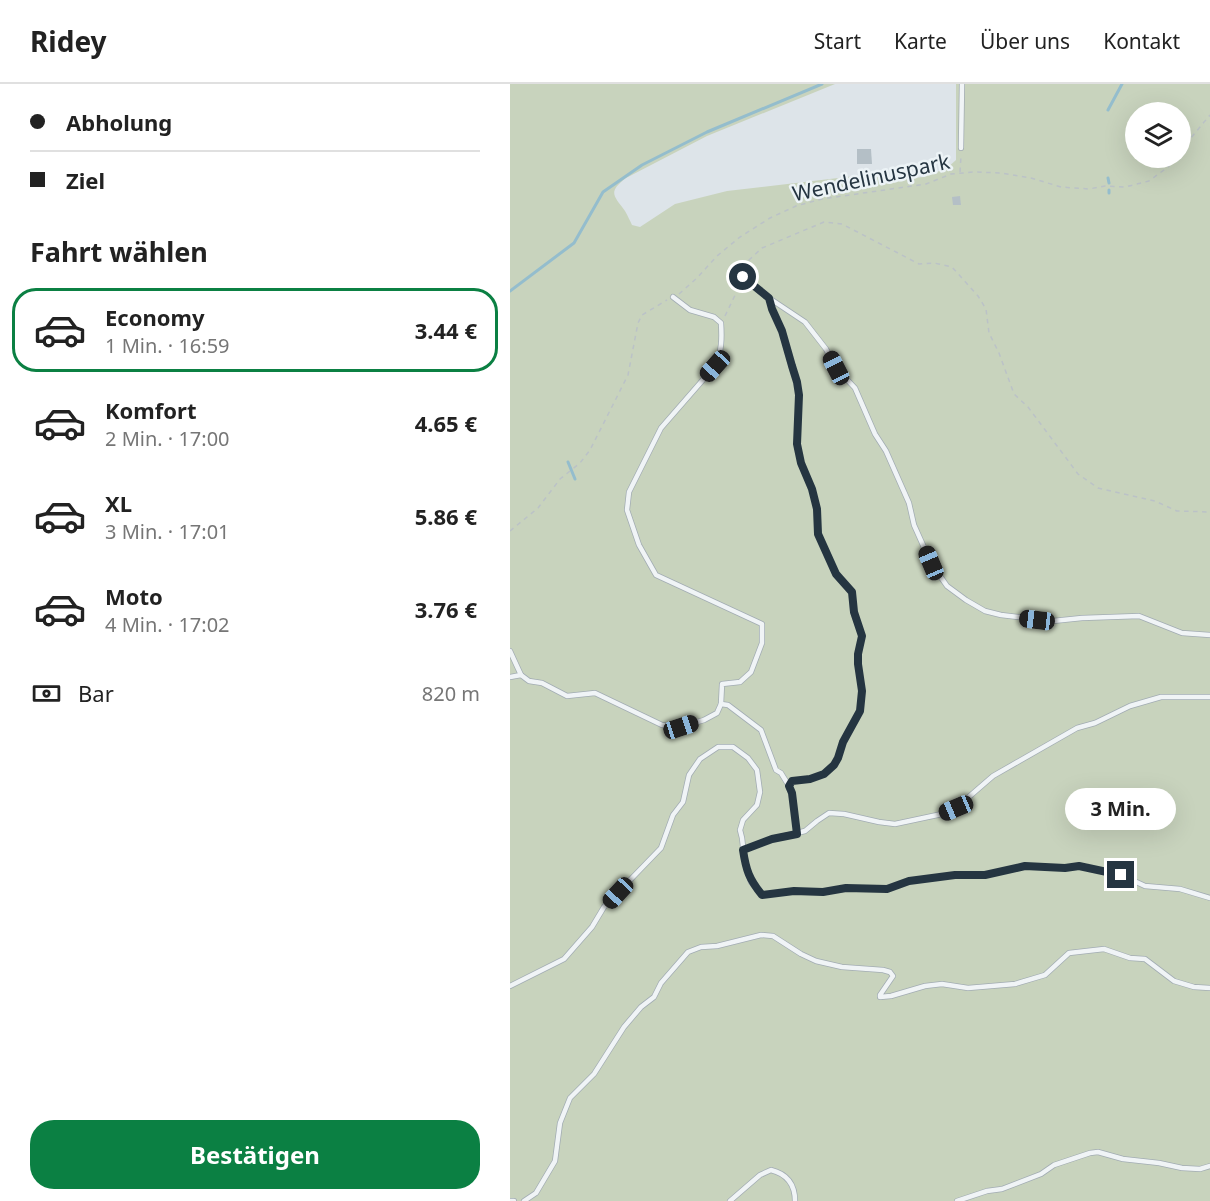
<!DOCTYPE html>
<html lang="de">
<meta charset="utf-8">
<style>
:root{--surface:#fff;--page:#f6f6f6;--text:#222;--muted:#767676;--line:#e0e0e0;--accent:#0b8043}
body{margin:0;font-family:"Noto Sans",sans-serif;background:var(--page);color:var(--text);height:100vh;display:flex;flex-direction:column;font-size:22px;white-space:nowrap}
*{box-sizing:border-box;margin:0}
p{font-size:20px;color:var(--muted)}
.icon{flex:none;width:33px;height:33px;fill:none;stroke:currentColor;stroke-width:2;stroke-linecap:round;stroke-linejoin:round}
.map{position:relative;flex:1;overflow:hidden}
.drawer{display:flex;flex-direction:column;background:var(--surface);width:510px}
.drawer>*{flex:none}
.hud{display:grid;align-content:center;height:132px;padding:0 30px;background:var(--surface)}
.tools{position:absolute;left:615px;top:18px;display:grid;gap:12px}
.tools a{display:grid;place-items:center;width:66px;height:66px;border-radius:50%;background:var(--surface);box-shadow:0 6px 24px #0002;font-size:30px}
.end{position:absolute;width:27px;height:27px;margin:-14px;border:8px solid #253541;background:#fff;box-shadow:0 0 0 3px #fff}
.from{border-radius:50%}
.bubble{position:absolute;height:42px;border-radius:21px;background:var(--surface);box-shadow:0 6px 24px #0002;font-size:20px;font-weight:700;line-height:42px;text-align:center}
.car{position:absolute;width:18px;height:36px;margin:-18px -9px;border-radius:8px;box-shadow:0 0 4px 2px #0007;background:linear-gradient(#222 24%,#8ab4d8 0 40%,#222 0 76%,#8ab4d8 0 86%,#222 0)}
.hud b{display:flex;align-items:center;gap:21px;height:57px;font-size:22px}
.hud b+b{border-top:2px solid var(--line)}
.hud i{width:15px;height:15px;background:var(--text)}
ul{padding:0;list-style:none}
li{display:flex;align-items:center;gap:18px;height:84px;margin:0 12px 9px;padding:0 18px;border:3px solid transparent;border-radius:24px}
li div{flex:1}
li b{display:block;font-size:22px}
li em{font-style:normal;font-weight:700}
li.selected{border-color:var(--accent)}
li>.icon{width:54px;height:54px;stroke-width:1.5}
h2{padding:0 30px;font-size:27px;line-height:72px}
.pay{display:flex;align-items:center;gap:15px;height:66px;padding:0 30px;font-size:22px}
.pay p{margin-inline-start:auto}
.cta{display:flex;gap:12px;margin-top:auto;padding:12px 30px}
.cta a{flex:1;height:69px;border-radius:24px;background:var(--accent);color:#fff;font-size:24px;font-weight:700;line-height:69px;text-align:center}
header{display:flex;align-items:center;gap:36px;box-sizing:border-box;height:84px;padding:0 30px;background:var(--surface);border-bottom:2px solid var(--line)}
header strong{font-size:28px}
nav{display:flex;gap:33px;margin-inline-start:auto;font-size:21px}
main{display:flex;flex:1;min-height:0}
.map>svg:first-child{display:block}
</style>
<header>
<strong>Ridey</strong>
<nav><a>Start</a><a>Karte</a><a>Über uns</a><a>Kontakt</a></nav>
</header>
<main>
<section class="drawer">
<div class="hud">
<b><i class="from"></i>Abholung</b>
<b><i></i>Ziel</b>
</div>
<h2>Fahrt wählen</h2>
<ul>
<li class="selected"><svg class="icon" aria-label="car" viewBox="0 0 24 24"><path d="M5 17H2v-5l4-1 3-4h7l3 4 3 1v5h-3M9 17h6M6 11h13"/><circle cx="7" cy="17" r="2"/><circle cx="17" cy="17" r="2"/></svg><div><b>Economy</b><p>1 Min. · 16:59</p></div><em>3.44 €</em></li>
<li><svg class="icon" aria-label="car" viewBox="0 0 24 24"><path d="M5 17H2v-5l4-1 3-4h7l3 4 3 1v5h-3M9 17h6M6 11h13"/><circle cx="7" cy="17" r="2"/><circle cx="17" cy="17" r="2"/></svg><div><b>Komfort</b><p>2 Min. · 17:00</p></div><em>4.65 €</em></li>
<li><svg class="icon" aria-label="car" viewBox="0 0 24 24"><path d="M5 17H2v-5l4-1 3-4h7l3 4 3 1v5h-3M9 17h6M6 11h13"/><circle cx="7" cy="17" r="2"/><circle cx="17" cy="17" r="2"/></svg><div><b>XL</b><p>3 Min. · 17:01</p></div><em>5.86 €</em></li>
<li><svg class="icon" aria-label="car" viewBox="0 0 24 24"><path d="M5 17H2v-5l4-1 3-4h7l3 4 3 1v5h-3M9 17h6M6 11h13"/><circle cx="7" cy="17" r="2"/><circle cx="17" cy="17" r="2"/></svg><div><b>Moto</b><p>4 Min. · 17:02</p></div><em>3.76 €</em></li>
</ul>
<div class="pay"><svg class="icon" aria-label="cash" viewBox="0 0 24 24"><path d="M3 7h18v10H3z"/><circle cx="12" cy="12" r="2"/></svg>Bar<p>820 m</p></div>
<div class="cta"><a>Bestätigen</a></div>
</section>
<div class="map">
<svg width="700" height="1117" viewBox="0 0 700 1117">
<rect width="100%" height="100%" fill="#dde4e9"/>
<path fill="#c8d3bd" fill-rule="evenodd" d="M0 0H325L197 52 116 94C98 108 103 111 115 127 118 132 120 137 122 141L130 143 165 120 217 107 362 90 374 96 414 93 437 84 446 76V0H700V1117H0ZM626 28H670V74H626Z"/>
<g fill="none" stroke-linecap="round" stroke-linejoin="round">
<g stroke="#94bdcd" stroke-width="3">
<polyline points="598,26 612,0"/>
<polyline points="598,94 599,99"/>
<polyline points="599,106 599,109"/>
<polyline points="0,207 64,159 93,108 132,81 197,48 312,0"/>
<polyline points="58,378 65,395"/>
</g>
</g>
<g fill="#b4bfc6">
<polygon points="347,65 361,65 362,80 347,80"/>
<polygon points="450,112 451,121 443,121 442,113"/>
</g>
<g fill="none" stroke-linecap="round" stroke-linejoin="round">
<g stroke="#a2acb3" stroke-width="6">
<g id="lane">
<polyline points="451,64 452,0"/>
<polyline points="233,193 259,214 262,225 272,247 282,282 287,298 289,311 287,360 291,379 302,405 307,425 308,450 326,490 342,508 343,528 352,552 348,570 348,580 352,607 350,627 333,658 328,674 324,681 314,690 300,695 282,697 279,702 282,709 287,750"/>
<path d="M163 213 180 226 204 233 211 239C212 254 212 267 205 282L151 344 119 408 117 426 129 461 146 491 252 540V559L241 588 230 598 212 600 211 620"/>
<polyline points="259,214 295,238 316,265 326,284 345,304 365,350 376,367 399,419 404,441 421,479 437,502 456,516 475,527 491,531 543,537 572,534 629,532 672,549 700,551"/>
<polyline points="0,567 11,591"/>
<polyline points="0,593 11,591 19,597 32,599 57,612 85,609 152,641 171,643 194,636 207,629 211,620 218,621 251,646 266,686 271,689 279,702"/>
<polyline points="233,766 262,755 295,747 307,737 319,729 334,730 369,738 385,740 432,730 446,724 483,692 567,644 585,639 620,622 651,613 700,613"/>
<polyline points="0,902 54,875 82,843 94,823 151,764 163,731 173,718 179,691 190,675 208,663 223,663 238,674 247,686 250,708 247,721 233,736 230,746 232,754 235,780 241,798 252,811 284,807 313,808 337,804 377,805 399,797 445,791 475,791 515,782 555,784 569,782 611,791 635,802 670,805 700,814"/>
<polyline points="0,1117 4,1117"/>
<polyline points="14,1117 26,1109 45,1077 50,1039 60,1014 84,990 114,943 131,923 144,913 151,899 178,868 191,863 207,862 251,851 263,852 291,870 306,877 332,883 373,886 380,888 383,892 370,911 370,913 381,912 415,902 432,900 458,904 505,900 535,891 559,869 594,865 620,874 635,875 664,897 684,903 700,904"/>
<path d="M220 1117 250 1091 261 1086C277 1090 285 1100 285 1117"/>
<polyline points="447,1117 477,1107 492,1105 531,1090 544,1081 580,1069 588,1068 613,1075 649,1079 672,1084 690,1085 700,1082"/>
</g>
</g>
<g stroke="#bbc2c7" stroke-width="1.5" stroke-dasharray="4.5 4.5" stroke-linecap="butt">
<polyline points="670,67 700,31"/>
<polyline points="450,88 451,72"/>
<polyline points="236,185 239,176 252,164 314,138 332,140 409,180 424,179 442,183 468,212 476,225 479,249 489,269 504,310 518,323 568,390 588,404 645,417 667,427 700,428"/>
<polyline points="169,210 187,194 207,172 230,153 260,134 286,122 312,115 416,100 441,90 464,88 491,89 521,94 551,103 579,105 595,102 615,103 639,97 658,83 665,74"/>
<polyline points="215,232 230,201"/>
<polyline points="0,447 28,424 50,395 70,379 80,366 118,291 128,239 132,231 157,216"/>
</g>
<use href="#lane" stroke="#f0f4f6" stroke-width="4.5"/>
</g>
<g fill="none" stroke-linecap="round" stroke-linejoin="round">
<path stroke="#253541" stroke-width="8" d="M233 193 259 214 262 225 272 247 282 282 287 298 289 311 287 360 291 379 302 405 307 425 308 450 326 490 342 508 344 528 352 552 348 570V580L352 607 350 627 333 658 328 674 324 681 314 690 300 695 282 697 279 702 282 709 287 750 262 755 233 766C236 786 239 795 252 811L284 807 313 808 336 804 377 805 399 797 445 791H475L515 782 555 784 569 782 611 791"/>
</g>
<g text-anchor="middle" dominant-baseline="central" stroke-width="5" stroke-linejoin="round" paint-order="stroke">
<g font-size="21" fill="#253541" stroke="#ecf3f6">
<text transform="translate(361 93) rotate(-12)">Wendelinuspark</text>
</g>
</g>
</svg>
<div class="tools">
<a><svg class="icon" aria-label="layers" viewBox="0 0 24 24"><path d="M12 4l9 5-9 5-9-5zM3 14l9 5 9-5"/></svg></a>
</div>
<i class="end from" style="left:233px;top:193px"></i>
<i class="end" style="left:611px;top:791px"></i>
<div class="bubble" style="left:555px;top:704px;width:111px">3 Min.</div>
<i class="car" style="left:205px;top:282px;rotate:222deg"></i>
<i class="car" style="left:326px;top:284px;rotate:333deg"></i>
<i class="car" style="left:421px;top:479px;rotate:337deg"></i>
<i class="car" style="left:527px;top:536px;rotate:277deg"></i>
<i class="car" style="left:171px;top:643px;rotate:72deg"></i>
<i class="car" style="left:446px;top:724px;rotate:247deg"></i>
<i class="car" style="left:108px;top:809px;rotate:223deg"></i>
</div>
</main>
